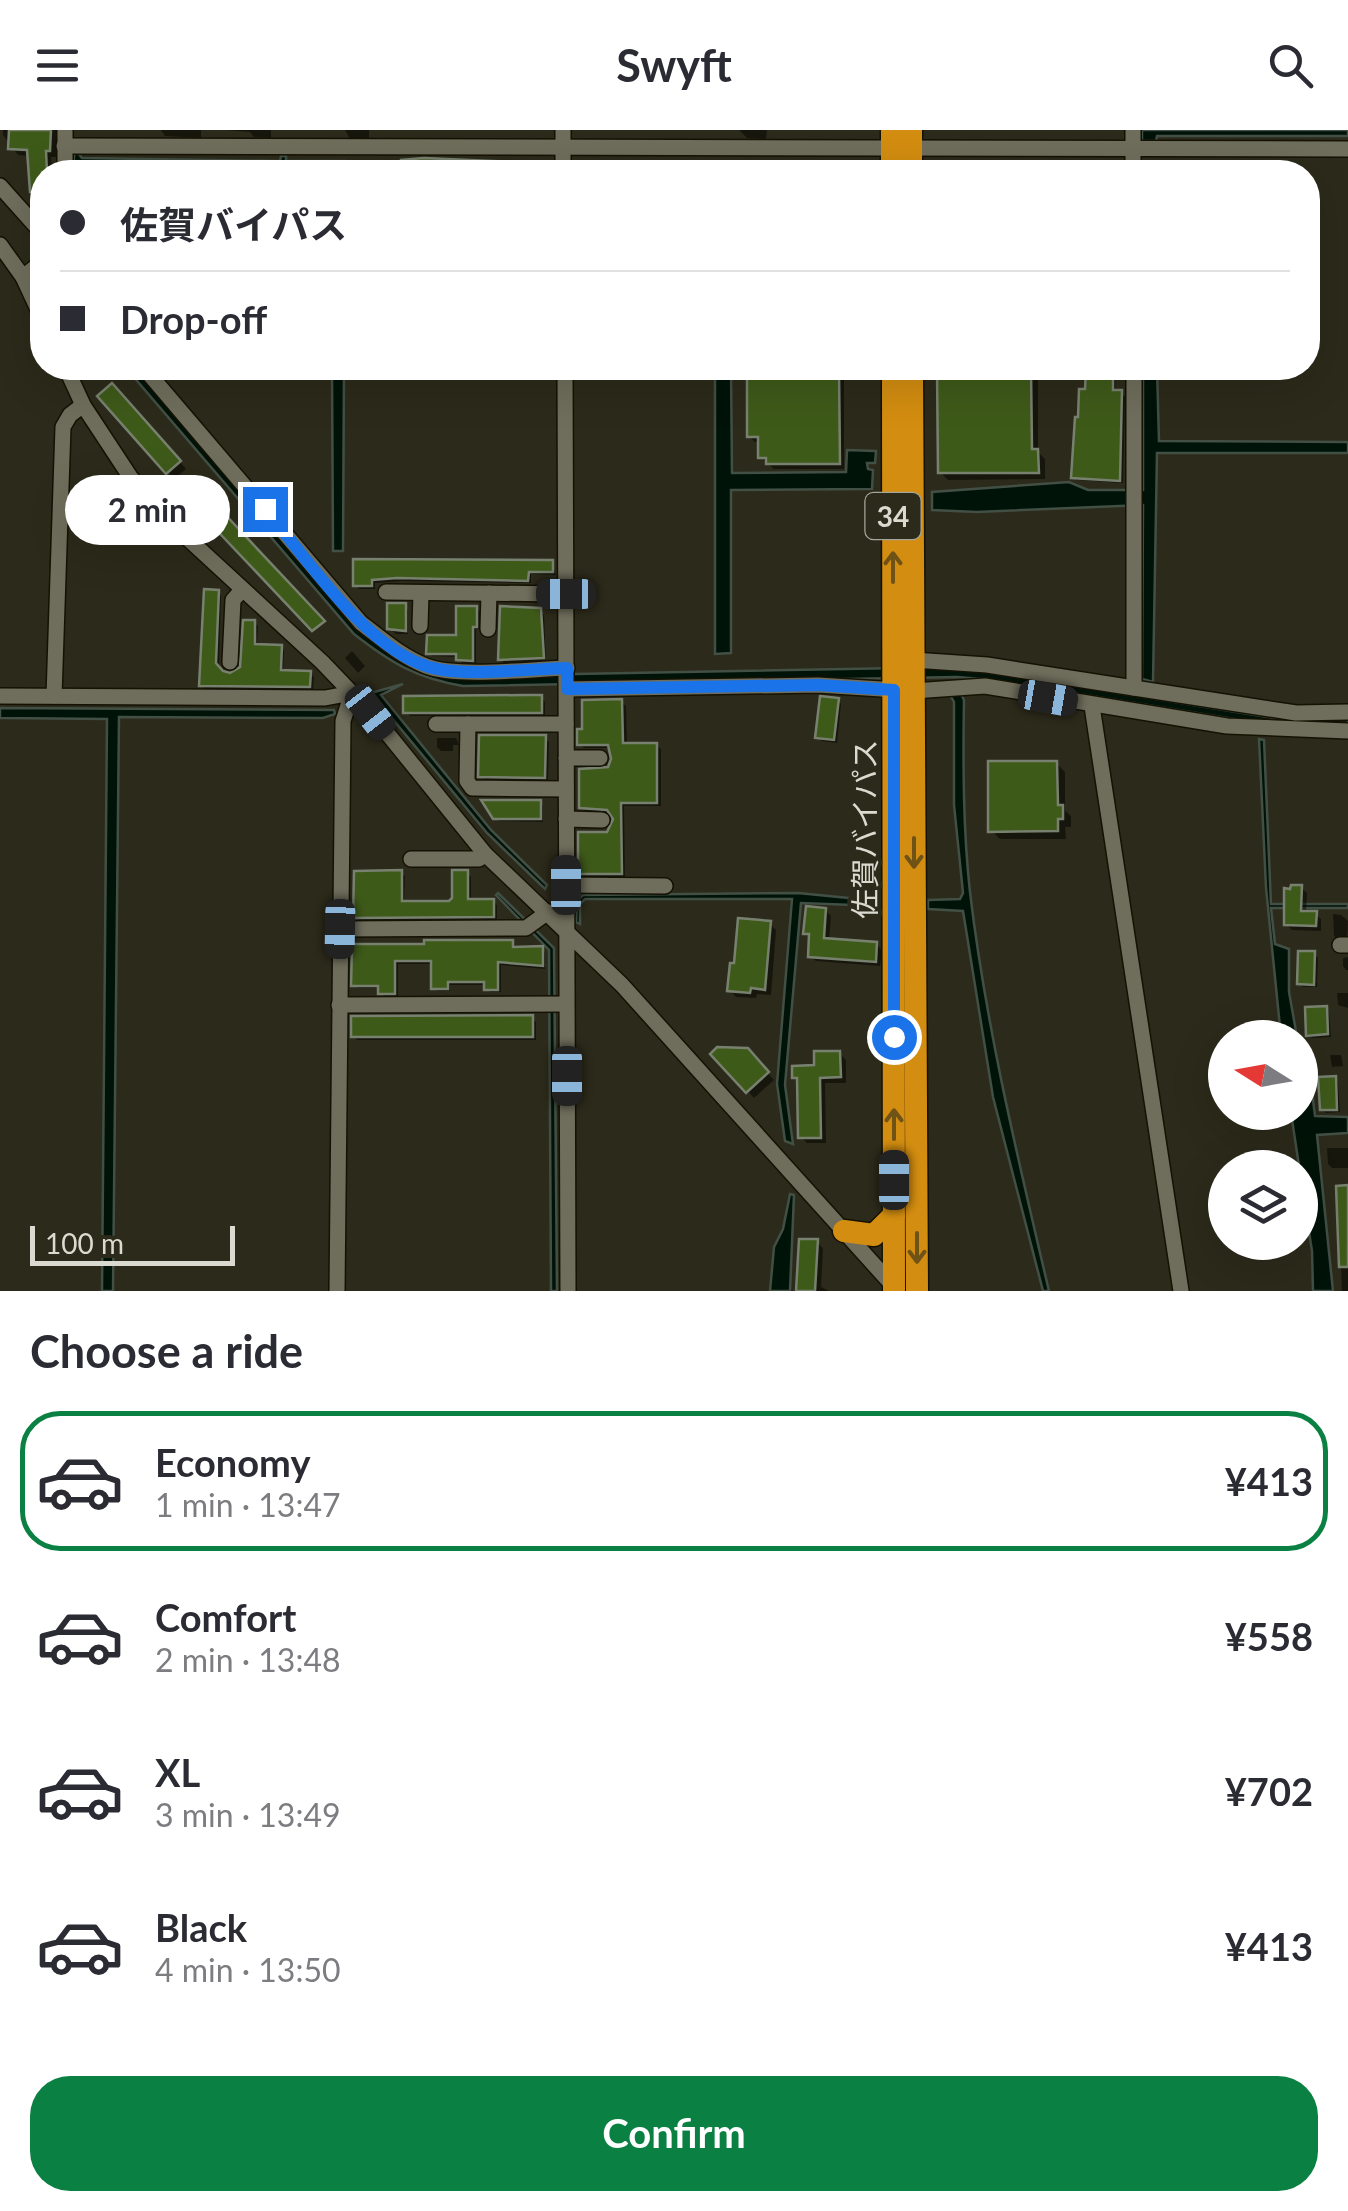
<!DOCTYPE html>
<meta charset="utf-8">
<style>
:root{--surface:#fff;--page:#f7f7f7;--text:#2b2b33;--muted:#7c7c81;--line:#e1e1e2;--accent:#0b8043}
body{margin:0;font-family:Lato,"Noto Sans JP",sans-serif;background:var(--page);color:var(--text);height:100vh;display:flex;flex-direction:column;font-size:38px;white-space:nowrap}
*{box-sizing:border-box;margin:0}
p{font-size:32px;color:var(--muted)}
.icon{flex:none;width:55px;height:55px;fill:none;stroke:currentColor;stroke-width:2;stroke-linecap:round;stroke-linejoin:round}
.map{position:relative;height:1161px;overflow:hidden}
.side{display:flex;flex-direction:column;background:var(--surface);flex:1}
.side>*{flex:none}
.hud{position:absolute;left:30px;top:30px;width:1290px;height:220px;border-radius:40px;box-shadow:0 10px 40px #0002;display:grid;align-content:center;height:220px;padding:0 30px;background:var(--surface)}
.needle{width:65px;rotate:281deg}
.fabs{position:absolute;left:1208px;top:890px;display:grid;gap:20px}
.fabs a{display:grid;place-items:center;width:110px;height:110px;border-radius:50%;background:var(--surface);box-shadow:0 10px 40px #0002;font-size:50px}
.scale{position:absolute;left:30px;bottom:25px;width:205px;box-sizing:border-box;padding-left:10px;border:5px solid #dbdad0;border-top:0;font-size:28px;line-height:35px;white-space:nowrap;color:#dbdad0;-webkit-text-stroke:8px #2c2a1a;paint-order:stroke}
.end{position:absolute;width:45px;height:45px;margin:-22px;border:12px solid #1a73e8;background:#fff;box-shadow:0 0 0 5px #fff}
.from{border-radius:50%}
.bubble{position:absolute;height:70px;border-radius:35px;background:var(--surface);box-shadow:0 10px 40px #0002;font-size:32px;font-weight:700;line-height:70px;text-align:center}
.car{position:absolute;width:30px;height:60px;margin:-30px -15px;border-radius:12px;box-shadow:0 0 8px 2px #0007;background:linear-gradient(#222 24%,#8ab4d8 0 40%,#222 0 76%,#8ab4d8 0 86%,#222 0)}
.hud b{display:flex;align-items:center;gap:35px;height:95px;font-size:38px}
.hud b+b{border-top:2px solid var(--line)}
.hud i{width:25px;height:25px;background:var(--text)}
ul{padding:0;list-style:none}
li{display:flex;align-items:center;gap:30px;height:140px;margin:0 20px 15px;padding:0 10px;border:5px solid transparent;border-radius:40px}
li div{flex:1}
li b{display:block;font-size:38px}
li em{font-style:normal;font-weight:700}
li.selected{border-color:var(--accent)}
li>.icon{width:90px;height:90px;stroke-width:1.5}
h2{padding:0 30px;font-size:45px;line-height:120px}
.cta{display:flex;gap:20px;margin-top:auto;padding:20px 30px}
.cta a{flex:1;height:115px;border-radius:40px;background:var(--accent);color:#fff;font-size:40px;font-weight:700;line-height:115px;text-align:center}
header{display:flex;justify-content:space-between;align-items:center;height:130px;padding:0 30px;background:var(--surface);font-size:45px;font-weight:700}
.map>svg:first-child{display:block}
</style>
<header><svg class="icon" aria-label="menu" viewBox="0 0 24 24"><path d="M4 6h16M4 12h16M4 18h16"/></svg>Swyft<svg class="icon" aria-label="search" viewBox="0 0 24 24"><circle cx="10" cy="10" r="6"/><path d="M15 15l6 6"/></svg></header>
<div class="map">
<svg width="1348" height="1161" viewBox="0 0 1348 1161">
<rect width="100%" height="100%" fill="#2c2a1a"/>
<g fill="#001308" stroke="#424f44" stroke-width="2.5">
<polygon points="1142,0 1348,0 1348,6 1157,6 1156,11 1142,11"/>
<polygon points="78,23 82,28 280,31 281,26 286,26 286,31 345,31 345,42 85,39 73,42 74,25"/>
<path d="M126 238H135L360 497 464 546 957 537 1280 589 1348 590V597L1240 590 993 550 957 547 463 556C416 548 391 533 354 504Z"/>
<polygon points="332,238 344,238 343,421 333,421"/>
<polygon points="715,238 731,238 732,343 846,342 847,320 876,321 875,333 867,333 868,339 873,340 872,359 731,360 731,523 715,524"/>
<polygon points="1143,238 1157,238 1159,311 1348,312 1348,323 1157,323 1153,552 1142,549 1143,375 977,382 932,380 932,362 1069,352 1088,360 1143,360"/>
<polygon points="403,554 381,565 491,700 547,755 545,759 487,703 371,563"/>
<path d="M961 564 964 570C963 634 963 699 970 762 986 897 1018 1029 1049 1161H1043L993 967 963 781 928 779V770L960 769 963 763 954 675V572L950 565Z"/>
<polygon points="0,578 334,580 335,584 323,588 119,587 113,1161 102,1161 107,589 0,588"/>
<polygon points="1259,609 1264,610 1271,774 1348,774 1348,778 1271,778 1275,814 1289,819 1289,862 1297,907 1281,907 1266,758"/>
<polygon points="498,763 554,818 557,1161 551,1161 549,820 496,765"/>
<polygon points="798,763 879,771 880,776 801,773 785,955 793,1014 785,1011 777,954 792,769 585,769 580,774 580,794 576,792 577,771 583,765"/>
<polygon points="1300,916 1307,921 1315,986 1348,987 1348,1003 1317,1005 1333,1161 1313,1161 1312,1121 1291,983 1300,982"/>
<polygon points="790,1064 794,1065 790,1161 770,1161 774,1117 783,1099"/>
</g>
<g fill="#0007">
<polygon points="3,0 57,0 56,27 51,27 52,42 42,42 42,67 32,61 30,26 18,25 3,5"/>
<polygon points="161,0 201,0 201,8 165,6"/>
<polygon points="226,0 271,0 271,8 254,7 250,2"/>
<polygon points="345,0 409,0 369,0 369,9 350,9"/>
<polygon points="739,0 767,0 766,9 747,8"/>
<polygon points="938,32 986,42 936,42"/>
<polygon points="490,34 539,38 543,42 377,42 377,38"/>
<polygon points="1076,34 1083,35 1089,42 1075,42"/>
<polygon points="750,238 850,238 850,245 844,245 844,339 774,339 761,327 761,312 755,312 749,306"/>
<polygon points="940,238 1038,238 1038,322 1045,329 1045,349 948,350 940,342"/>
<polygon points="1088,238 1116,238 1115,262 1125,266 1123,353 1077,350 1074,347 1088,261"/>
<polygon points="112,256 186,339 174,349 101,266"/>
<polygon points="356,431 552,433 556,445 531,444 531,453 402,451 375,453 375,459 359,459 356,455"/>
<polygon points="218,462 221,466 219,539 231,546 242,539 254,493 258,496 257,516 280,517 284,521 283,543 310,544 314,547 313,559 205,559 201,555"/>
<polygon points="405,476 408,480 408,504 396,504 389,498"/>
<polygon points="476,478 480,482 480,499 476,499 476,534 462,533 458,527 432,526 428,523 458,507"/>
<polygon points="540,481 544,485 546,531 504,533 501,529"/>
<polygon points="352,521 365,536 358,543 345,528"/>
<polygon points="541,568 545,572 545,586 410,586 406,582"/>
<polygon points="838,570 841,574 837,613 822,611 818,607"/>
<polygon points="621,572 626,576 627,615 656,615 661,619 661,676 624,676 625,748 585,747 580,743 616,691 613,684 586,682 581,677 610,639 614,629 612,618 584,618 580,614"/>
<polygon points="437,608 456,608 459,615 453,615 453,621 441,621 437,617"/>
<polygon points="545,608 549,612 548,650 485,650 481,646"/>
<polygon points="1056,633 1065,642 1065,681 1071,686 1071,697 1065,697 1066,709 1000,709 991,700"/>
<polygon points="540,672 543,676 543,692 499,691 495,687"/>
<polygon points="401,743 405,746 404,773 450,774 467,743 471,747 471,771 493,771 497,775 497,790 359,790 355,787"/>
<polygon points="1301,758 1307,763 1306,784 1315,784 1321,789 1321,801 1292,800 1286,794"/>
<polygon points="825,780 831,786 829,811 876,814 882,820 880,836 816,831 810,826 811,808 806,803"/>
<polygon points="1333,784 1341,785 1348,791 1347,810 1340,812 1334,806"/>
<polygon points="769,793 776,800 771,865 757,864 756,868 736,867 730,860"/>
<polygon points="512,813 515,819 542,819 545,823 545,839 501,835 501,862 490,862 486,855 450,855 450,861 437,861 433,858 433,834 398,834 398,866 384,866 380,858 358,858 354,855 354,817"/>
<polygon points="1314,824 1318,828 1317,857 1303,857 1300,853"/>
<polygon points="1348,827 1348,840 1346,840 1343,836 1343,828"/>
<polygon points="1337,863 1348,863 1348,878 1338,875"/>
<polygon points="1326,878 1329,882 1331,907 1312,908 1308,904"/>
<polygon points="532,888 536,892 536,910 357,910 353,906"/>
<polygon points="747,921 774,950 754,968 714,924"/>
<polygon points="839,923 846,930 846,953 825,953 826,1013 807,1013 801,1007 800,952 795,947"/>
<polygon points="1330,925 1341,925 1343,936 1332,937"/>
<polygon points="1335,948 1338,952 1340,982 1326,983 1322,979"/>
<polygon points="1327,1018 1348,1018 1348,1038 1332,1038 1328,1034"/>
<polygon points="1338,1058 1348,1058 1348,1161 1342,1161"/>
<polygon points="816,1112 823,1118 821,1157 829,1161 799,1161"/>
</g>
<g fill="#3e5a19" stroke="#788170" stroke-width="2.5">
<polygon points="9,0 51,0 50,21 46,21 47,42 42,42 42,61 30,62 27,20 8,19"/>
<polygon points="424,28 516,32 516,42 401,42 401,30"/>
<polygon points="747,238 839,238 840,334 766,334 766,328 758,328 758,307 747,307"/>
<polygon points="937,238 1031,238 1032,319 1038,319 1039,343 938,343"/>
<polygon points="1086,238 1113,240 1113,260 1122,260 1120,351 1071,348 1075,287 1078,287 1079,259 1085,259"/>
<polygon points="112,253 181,331 166,344 97,266"/>
<polygon points="219,378 325,491 312,501 207,390"/>
<polygon points="353,429 553,430 553,442 529,442 528,451 397,448 372,450 372,456 353,456"/>
<polygon points="204,459 219,460 216,533 223,541 230,543 240,537 243,490 255,490 255,514 282,515 281,540 311,541 310,557 199,556"/>
<polygon points="387,473 406,473 406,501 387,499"/>
<polygon points="456,476 477,476 477,497 473,497 473,531 456,530 456,524 426,524 427,505 456,505"/>
<polygon points="500,476 541,478 544,528 498,530"/>
<polygon points="525,565 542,565 542,583 403,583 403,566"/>
<polygon points="820,566 839,568 834,610 815,608"/>
<polygon points="622,569 623,613 657,613 657,673 621,673 622,744 578,744 578,702 607,702 613,689 607,680 579,678 579,639 608,637 611,629 608,615 577,615 577,599 582,599 582,570"/>
<polygon points="479,605 546,605 545,648 478,647"/>
<polygon points="988,631 1057,631 1058,675 1063,675 1063,689 1058,689 1058,701 988,702"/>
<polygon points="481,670 541,670 541,689 493,689"/>
<polygon points="402,740 402,771 449,771 452,768 452,740 468,740 468,769 494,769 494,787 353,788 354,741"/>
<polygon points="1291,755 1302,755 1301,781 1317,781 1316,796 1284,795 1284,758 1290,759"/>
<polygon points="806,776 826,778 824,808 877,812 876,832 808,827 809,804 803,804"/>
<polygon points="738,788 771,791 765,860 751,858 750,863 727,861 730,833 734,833"/>
<polygon points="424,810 513,810 513,817 543,816 543,836 498,832 498,860 484,860 484,852 448,852 448,859 431,859 431,831 395,831 395,864 378,864 378,856 351,856 352,814 424,814"/>
<polygon points="1298,821 1315,821 1314,855 1297,854"/>
<polygon points="1327,876 1328,904 1306,906 1305,877"/>
<polygon points="533,885 533,907 351,907 351,886"/>
<polygon points="717,917 748,918 769,942 746,963 710,924"/>
<polygon points="814,921 840,921 841,947 820,948 821,1008 798,1008 797,948 792,948 792,936 814,935"/>
<polygon points="1336,946 1337,980 1320,980 1318,947"/>
<polygon points="1348,1055 1348,1137 1339,1137 1336,1056"/>
<polygon points="799,1109 818,1109 815,1161 796,1161"/>
</g>
<g fill="none" stroke-linecap="round" stroke-linejoin="round">
<g stroke="#151204" stroke-width="18">
<g id="minor">
<polyline points="65,0 65,42"/>
<polyline points="563,0 563,42"/>
<polyline points="1133,0 1133,42"/>
<polyline points="64,16 1348,19"/>
<polyline points="0,56 42,103"/>
<polyline points="0,115 23,147 42,188"/>
<polyline points="23,147 42,132"/>
<polyline points="66,238 83,275 131,348 171,393 322,532 370,582 485,724 622,855 896,1159"/>
<path d="M144 238 361 493C382 509 401 526 426 536 457 548 531 539 567 538"/>
<polyline points="565,238 568,1161"/>
<polyline points="1134,238 1134,558 1296,583 1348,582"/>
<polyline points="386,462 566,464"/>
<polyline points="420,496 421,463"/>
<polyline points="488,499 489,463"/>
<polyline points="913,530 987,535 1134,558"/>
<polyline points="230,532 233,470 242,460"/>
<polyline points="567,559 818,555 913,561 985,556 1227,596 1348,601"/>
<polyline points="0,566 325,568 352,563 343,591 337,1161"/>
<polyline points="54,566 63,297 70,285 83,275"/>
<polyline points="1092,576 1181,1161"/>
<polyline points="436,594 566,594"/>
<polyline points="468,594 467,651 472,658 566,659"/>
<polyline points="566,628 600,628"/>
<polyline points="566,689 602,690"/>
<polyline points="411,729 479,729 485,724"/>
<polyline points="565,755 665,756"/>
<polyline points="340,799 526,798 548,782"/>
<polyline points="1340,815 1348,815"/>
<polyline points="339,875 566,874"/>
</g>
</g>
<g stroke="#151204" stroke-width="25">
<g id="highway">
<polyline points="892,0 892,42"/>
<polyline points="911,0 911,42"/>
<polyline points="893,238 894,1161"/>
<polyline points="912,238 917,1161"/>
<polyline points="844,1101 874,1105 894,1085"/>
</g>
</g>
<use href="#minor" stroke="#6f6d5b" stroke-width="15"/>
<use href="#highway" stroke="#d38d10" stroke-width="22"/>
</g>
<defs><path id="oneway-shaft" d="M-6 0H5M1.5-3L5.5 0L1.5 3" fill="none" stroke-width="1.6" stroke-linecap="round" stroke-linejoin="round" transform="scale(2.5)"/></defs>
<g stroke="#6f5216">
<use href="#oneway-shaft" transform="translate(893 437) rotate(-90)"/>
<use href="#oneway-shaft" transform="translate(914 723) rotate(90)"/>
<use href="#oneway-shaft" transform="translate(894 994) rotate(-90)"/>
<use href="#oneway-shaft" transform="translate(917 1118) rotate(90)"/>
</g>
<g fill="none" stroke-linecap="round" stroke-linejoin="round">
<path stroke="#1a73e8" stroke-width="12" d="M265 379C307 428 365 518 429 537 462 547 530 539 567 538V559L818 555 894 560V907"/>
</g>
<g text-anchor="middle" dominant-baseline="central" stroke-width="8" stroke-linejoin="round" paint-order="stroke">
<rect fill="#2c2a1a" stroke="#a6a599" stroke-width="2.5" x="865.5" y="363" width="55" height="46" rx="8"/>
<g font-size="28" font-weight="bold" fill="#dbdad0">
<text x="893" y="386">34</text>
</g>
<g font-size="30" fill="#dbdad0" stroke="#2c2a1a">
<text transform="translate(864 699) rotate(-90)">佐賀バイパス</text>
</g>
</g>
</svg>
<div class="fabs">
<a><svg class="needle" viewBox="-14 -14 28 28"><path d="M0-13l5 13h-10z" fill="#e53935"/><path d="M0 13l5-13h-10z" fill="#7c7c81"/></svg></a>
<a><svg class="icon" aria-label="layers" viewBox="0 0 24 24"><path d="M12 4l9 5-9 5-9-5zM3 14l9 5 9-5"/></svg></a>
</div>
<div class="scale">100 m</div>
<i class="end from" style="left:894px;top:907px"></i>
<i class="end" style="left:265px;top:379px"></i>
<div class="bubble" style="left:65px;top:345px;width:165px">2 min</div>
<i class="car" style="left:566px;top:464px;rotate:270deg"></i>
<i class="car" style="left:1048px;top:568px;rotate:100deg"></i>
<i class="car" style="left:370px;top:582px;rotate:142deg"></i>
<i class="car" style="left:566px;top:755px;rotate:0deg"></i>
<i class="car" style="left:340px;top:799px;rotate:181deg"></i>
<i class="car" style="left:567px;top:946px;rotate:180deg"></i>
<i class="car" style="left:894px;top:1050px;rotate:0deg"></i>
<div class="hud">
<b><i class="from"></i>佐賀バイパス</b>
<b><i></i>Drop-off</b>
</div>
</div>
<section class="side">
<h2>Choose a ride</h2>
<ul>
<li class="selected"><svg class="icon" aria-label="car" viewBox="0 0 24 24"><path d="M5 17H2v-5l4-1 3-4h7l3 4 3 1v5h-3M9 17h6M6 11h13"/><circle cx="7" cy="17" r="2"/><circle cx="17" cy="17" r="2"/></svg><div><b>Economy</b><p>1 min · 13:47</p></div><em>¥413</em></li>
<li><svg class="icon" aria-label="car" viewBox="0 0 24 24"><path d="M5 17H2v-5l4-1 3-4h7l3 4 3 1v5h-3M9 17h6M6 11h13"/><circle cx="7" cy="17" r="2"/><circle cx="17" cy="17" r="2"/></svg><div><b>Comfort</b><p>2 min · 13:48</p></div><em>¥558</em></li>
<li><svg class="icon" aria-label="car" viewBox="0 0 24 24"><path d="M5 17H2v-5l4-1 3-4h7l3 4 3 1v5h-3M9 17h6M6 11h13"/><circle cx="7" cy="17" r="2"/><circle cx="17" cy="17" r="2"/></svg><div><b>XL</b><p>3 min · 13:49</p></div><em>¥702</em></li>
<li><svg class="icon" aria-label="car" viewBox="0 0 24 24"><path d="M5 17H2v-5l4-1 3-4h7l3 4 3 1v5h-3M9 17h6M6 11h13"/><circle cx="7" cy="17" r="2"/><circle cx="17" cy="17" r="2"/></svg><div><b>Black</b><p>4 min · 13:50</p></div><em>¥413</em></li>
</ul>
<div class="cta"><a>Confirm</a></div>
</section>
